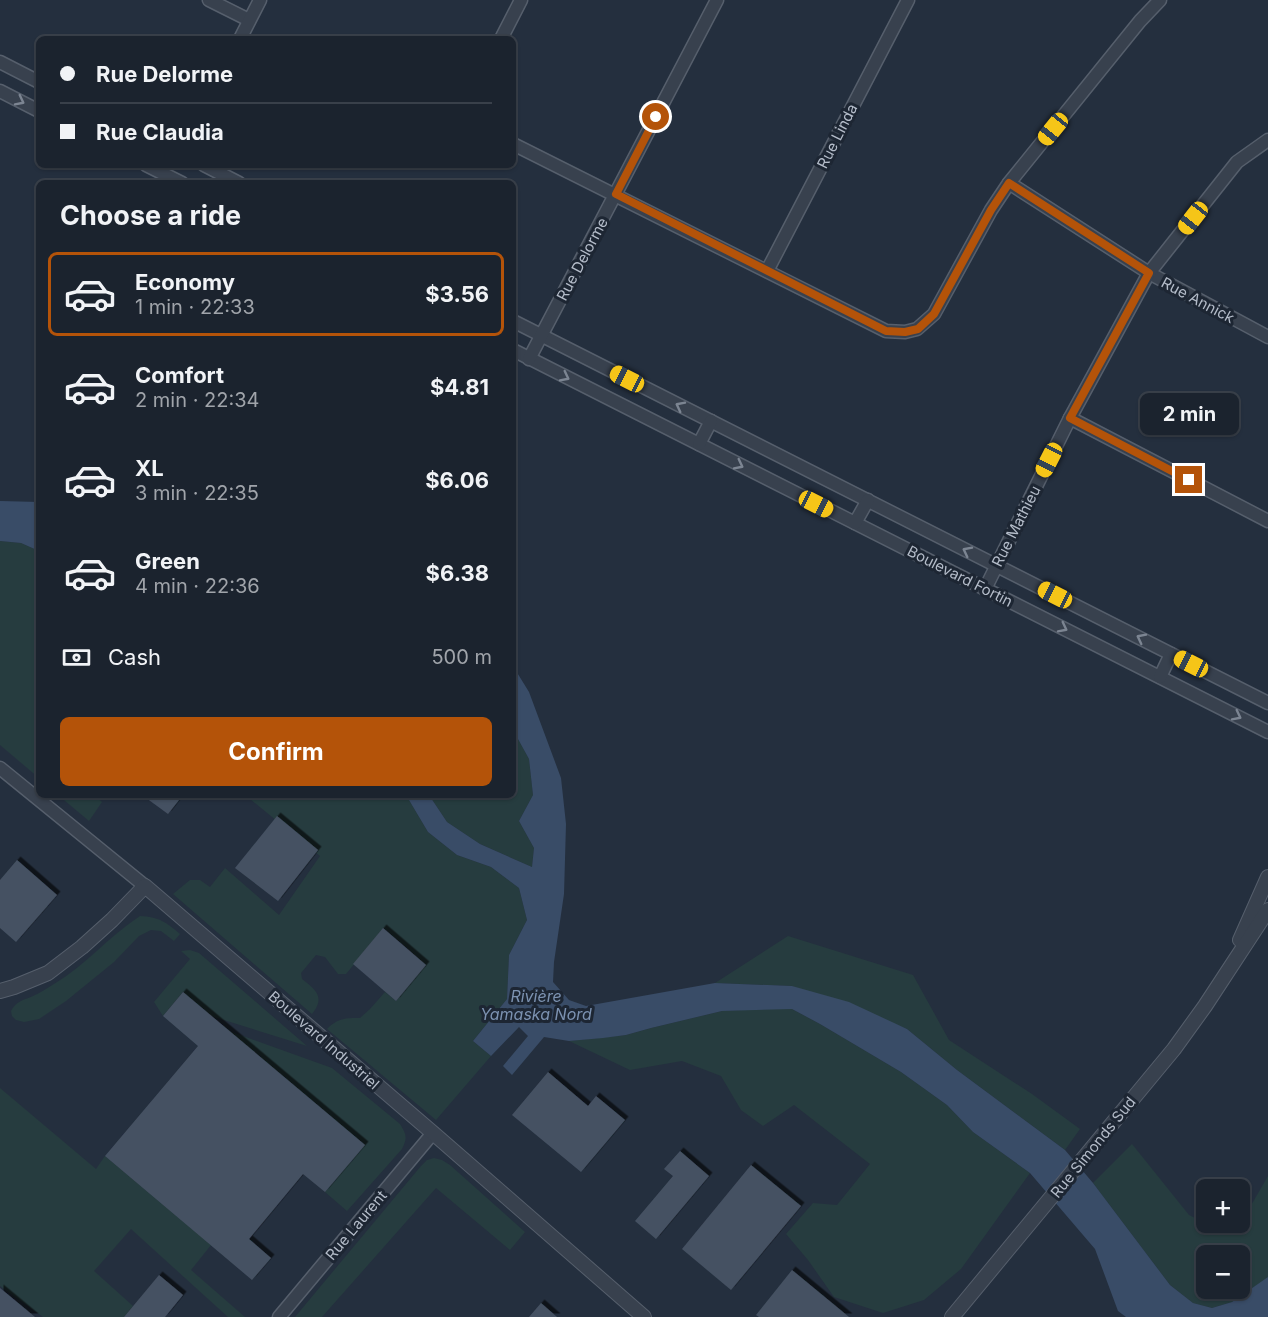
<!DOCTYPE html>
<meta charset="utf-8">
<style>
:root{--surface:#1b232e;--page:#282f3a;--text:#f1f3f6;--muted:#a0a4aa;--line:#39404a;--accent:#b45309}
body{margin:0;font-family:Inter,sans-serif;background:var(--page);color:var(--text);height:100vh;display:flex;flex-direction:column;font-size:22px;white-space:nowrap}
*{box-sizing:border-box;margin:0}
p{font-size:20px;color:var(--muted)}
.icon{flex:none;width:33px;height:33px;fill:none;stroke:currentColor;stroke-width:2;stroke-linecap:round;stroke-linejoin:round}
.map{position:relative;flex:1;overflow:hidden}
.side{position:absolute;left:36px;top:180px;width:480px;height:618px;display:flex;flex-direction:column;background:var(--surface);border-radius:9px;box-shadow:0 2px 4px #0004,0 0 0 2px var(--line)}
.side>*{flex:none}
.top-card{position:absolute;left:36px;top:36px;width:480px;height:132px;border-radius:9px;box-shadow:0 2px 4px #0004,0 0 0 2px var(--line);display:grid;align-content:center;height:132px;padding:0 24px;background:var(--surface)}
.buttons{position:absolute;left:1196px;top:1179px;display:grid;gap:12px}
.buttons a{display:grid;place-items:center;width:54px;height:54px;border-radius:9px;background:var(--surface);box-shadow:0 2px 4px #0004,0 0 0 2px var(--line);font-size:30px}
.end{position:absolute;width:27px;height:27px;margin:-14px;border:8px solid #b45309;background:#fff;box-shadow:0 0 0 3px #fff}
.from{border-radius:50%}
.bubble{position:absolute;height:42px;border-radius:9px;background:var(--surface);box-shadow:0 2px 4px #0004,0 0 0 2px var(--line);font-size:20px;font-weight:700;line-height:42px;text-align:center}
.car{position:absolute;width:18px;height:36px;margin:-18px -9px;border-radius:8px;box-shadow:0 0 4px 2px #0007;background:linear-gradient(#f5c518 24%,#345 0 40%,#f5c518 0 76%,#345 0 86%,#f5c518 0)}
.top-card b{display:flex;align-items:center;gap:21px;height:57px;font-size:22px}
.top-card b+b{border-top:2px solid var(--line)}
.top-card i{width:15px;height:15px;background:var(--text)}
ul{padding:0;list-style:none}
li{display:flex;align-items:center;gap:18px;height:84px;margin:0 12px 9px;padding:0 12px;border:3px solid transparent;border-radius:9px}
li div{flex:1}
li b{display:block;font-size:22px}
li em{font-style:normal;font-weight:700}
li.active{border-color:var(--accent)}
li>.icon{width:54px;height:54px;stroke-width:1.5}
h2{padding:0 24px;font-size:27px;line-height:72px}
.pay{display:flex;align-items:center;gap:15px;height:66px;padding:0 24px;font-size:22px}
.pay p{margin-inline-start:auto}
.action{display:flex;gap:12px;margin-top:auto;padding:12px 24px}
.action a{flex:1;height:69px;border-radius:9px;background:var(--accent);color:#fff;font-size:24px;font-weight:700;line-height:69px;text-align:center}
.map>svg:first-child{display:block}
</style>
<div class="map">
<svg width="1268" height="1317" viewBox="0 0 1268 1317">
<defs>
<filter id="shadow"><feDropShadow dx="3.5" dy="-3.5" stdDeviation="0" flood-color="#0009"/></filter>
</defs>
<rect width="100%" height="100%" fill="#242f3e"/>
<g fill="#263c3f" fill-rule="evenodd">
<polygon points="0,541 21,543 39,551 39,778 0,745"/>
<polygon points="513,730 529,759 533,795 519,821 534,848 532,867 480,844 447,822 429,795 513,795"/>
<polygon points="58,795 94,795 102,802 89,821"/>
<path d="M245 795H406L428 832 457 855 491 867 519 888 527 920 509 955 507 999 473 1041 491 1056 436 1120 327 1029C338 1018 345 1018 360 1018L370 1009 385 992 396 1001 426 965 384 928 346 974H338L325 957 316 955 301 973 302 979C317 990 325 998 312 1014L173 894 190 880H200L210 887 225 868 279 915 320 856Z"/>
<path d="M140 916C159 917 166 922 180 934L174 941 161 931 151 930 139 936 114 962 66 1001 39 1019 24 1022 16 1020 12 1016 11 1011C16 1001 24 1000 33 996 40 993 47 988 54 984 86 965 109 936 140 916Z"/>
<polygon points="788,936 913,975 949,1040 1032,1094 1080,1129 1065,1150 957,1070 907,1029 792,986 715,983"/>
<polygon points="190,950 199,953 307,1046 211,1016 183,992 163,1016 154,1002 190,959 181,951"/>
<polygon points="763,1009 792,1009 820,1024 901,1072 947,1105 973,1132 1030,1173 961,1269 924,1300 883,1313 834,1297 808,1260 786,1234 813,1203 837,1205 870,1164 794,1105 763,1126 741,1110 721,1076 682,1061 630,1070 569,1041 626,1035 651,1028 722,1011"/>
<path d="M229 1031 332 1068 400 1124C406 1134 408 1137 402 1149L347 1211 325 1192 364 1145Z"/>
<polygon points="0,1088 96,1169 105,1156 211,1245 191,1270 245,1317 228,1317 131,1229 94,1271 133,1306 124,1317 43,1317 0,1286"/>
<path d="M1132 1144 1189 1215 1219 1230 1239 1222V1220L1253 1202 1268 1176V1277L1265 1280 1232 1302 1212 1308 1193 1303 1170 1285 1093 1183ZM1206 1256H1239V1288H1206Z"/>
<polygon points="434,1158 442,1160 450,1165 525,1232 510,1250 436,1188 322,1317 295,1317 421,1166 427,1160"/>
</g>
<g fill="#394c67">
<polygon points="0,501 39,502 39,551 21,543 0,541"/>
<polygon points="513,666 529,692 561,778 566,824 564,894 554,962 553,982 569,1000 586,1006 715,983 792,986 849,1002 907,1029 957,1070 1065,1150 1093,1183 1170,1285 1193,1303 1212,1308 1232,1302 1268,1277 1268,1317 1126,1317 1118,1311 1095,1249 1030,1173 973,1132 947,1105 901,1072 820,1024 792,1009 722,1011 651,1028 626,1035 603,1038 569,1041 544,1037 512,1075 503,1066 528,1036 519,1027 491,1056 473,1041 507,999 509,955 527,920 519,888 491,867 457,855 428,832 406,795 429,795 447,822 480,844 532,867 534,848 519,821 533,795 529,759 513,730"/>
</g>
<g fill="#455162" filter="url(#shadow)">
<polygon points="142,795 183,795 168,814"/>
<polygon points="277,816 318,850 278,901 235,868"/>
<polygon points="17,860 57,895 16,942 0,928 0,880"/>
<polygon points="383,928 426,965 396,1001 353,964"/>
<polygon points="183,992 365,1145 325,1192 303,1174 249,1239 271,1258 252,1280 105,1156 198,1046 163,1016"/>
<polygon points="548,1072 588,1106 596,1096 625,1120 581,1172 512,1115"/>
<polygon points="680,1151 709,1176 656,1239 635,1221 673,1176 664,1169"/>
<polygon points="751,1165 801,1206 731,1290 682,1249"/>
<polygon points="792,1270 849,1317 759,1317 756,1315"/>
<polygon points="159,1275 183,1295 165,1317 124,1317"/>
<polygon points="0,1288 35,1317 0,1317"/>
<polygon points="541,1303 557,1317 529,1317"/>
</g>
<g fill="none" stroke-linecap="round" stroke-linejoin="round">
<g stroke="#565f6c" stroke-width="15">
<g id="minor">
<polyline points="209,0 249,20"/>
<polyline points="240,39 260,0"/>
<polyline points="501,39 521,0"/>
<polyline points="0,62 39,82"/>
<polyline points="0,91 39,111"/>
<polyline points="513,144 886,331 905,332 917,329 934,314 991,210 1009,183 1140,21 1160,0"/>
<polyline points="146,165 182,183"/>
<polyline points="204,165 239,183"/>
<polyline points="1009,183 1149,273 1268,337"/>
<polyline points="767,271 908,0"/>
<polyline points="513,321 1268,703"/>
<polyline points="513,350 1268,732"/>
<polyline points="529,359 717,0"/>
<polyline points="1070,418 1268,521"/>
<polyline points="699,444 711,421"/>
<polyline points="855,523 868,500"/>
<polyline points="985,589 1070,418 1149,273 1237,162 1268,140"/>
<polyline points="1160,677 1171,654"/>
<polyline points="0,768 145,886"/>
<polyline points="279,1317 433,1133"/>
</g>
</g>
<g stroke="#565f6c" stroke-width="16">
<g id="tertiary">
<polyline points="1240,940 1268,877"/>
<polyline points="0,991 14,987 48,973 82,947 112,920 145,886 433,1133 644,1317"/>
<polyline points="952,1317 1174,1049 1205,1006 1268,910"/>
</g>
</g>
<use href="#minor" stroke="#38414e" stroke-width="12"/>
<use href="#tertiary" stroke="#38414e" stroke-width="14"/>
</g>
<defs><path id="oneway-chevron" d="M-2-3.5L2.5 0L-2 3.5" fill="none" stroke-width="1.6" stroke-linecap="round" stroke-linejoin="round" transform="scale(1.5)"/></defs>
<g stroke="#7c8592">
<use href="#oneway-chevron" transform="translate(20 101) rotate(27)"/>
<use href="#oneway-chevron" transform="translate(565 377) rotate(27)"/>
<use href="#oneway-chevron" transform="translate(680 406) rotate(-153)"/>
<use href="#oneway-chevron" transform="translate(739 465) rotate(27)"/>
<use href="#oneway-chevron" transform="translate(967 551) rotate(-153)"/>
<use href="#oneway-chevron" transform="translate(1063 628) rotate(27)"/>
<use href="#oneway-chevron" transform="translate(1141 638) rotate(-153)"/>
<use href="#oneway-chevron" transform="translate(1237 716) rotate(27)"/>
</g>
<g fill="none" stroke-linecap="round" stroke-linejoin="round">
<polyline stroke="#b45309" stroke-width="8" points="656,117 616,194 886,331 905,332 918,329 934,314 991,210 1009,183 1149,273 1070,418 1189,480"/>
</g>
<g text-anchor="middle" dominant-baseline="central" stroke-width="6" stroke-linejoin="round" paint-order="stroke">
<g font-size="15" fill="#b4bcc9" stroke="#1d2633">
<text transform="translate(837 136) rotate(-63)">Rue Linda</text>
<text transform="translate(582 259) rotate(-62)">Rue Delorme</text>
<text transform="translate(1198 300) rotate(28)">Rue Annick</text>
<text transform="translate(1016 526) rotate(-63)">Rue Mathieu</text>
<text transform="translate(960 576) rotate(27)">Boulevard Fortin</text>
<text transform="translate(324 1040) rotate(41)">Boulevard Industriel</text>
<text transform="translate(1093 1147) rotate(-51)">Rue Simonds Sud</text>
<text transform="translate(356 1225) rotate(-50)">Rue Laurent</text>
</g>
<g font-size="16" font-style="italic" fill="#7c92b1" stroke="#1d2633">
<text x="536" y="996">Rivière<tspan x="536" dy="18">Yamaska Nord</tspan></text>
</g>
</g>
</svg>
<div class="buttons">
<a>+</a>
<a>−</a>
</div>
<i class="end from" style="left:656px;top:117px"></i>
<i class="end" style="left:1189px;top:480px"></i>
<div class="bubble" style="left:1140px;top:393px;width:99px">2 min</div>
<i class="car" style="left:1053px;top:129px;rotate:219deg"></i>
<i class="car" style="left:1193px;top:218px;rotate:218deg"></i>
<i class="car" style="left:627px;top:379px;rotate:297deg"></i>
<i class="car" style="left:1049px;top:460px;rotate:207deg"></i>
<i class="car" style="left:816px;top:504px;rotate:117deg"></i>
<i class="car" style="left:1055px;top:595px;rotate:297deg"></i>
<i class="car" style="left:1191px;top:664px;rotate:297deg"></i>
<div class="top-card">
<b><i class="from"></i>Rue Delorme</b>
<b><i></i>Rue Claudia</b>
</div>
<section class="side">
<h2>Choose a ride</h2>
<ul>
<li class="active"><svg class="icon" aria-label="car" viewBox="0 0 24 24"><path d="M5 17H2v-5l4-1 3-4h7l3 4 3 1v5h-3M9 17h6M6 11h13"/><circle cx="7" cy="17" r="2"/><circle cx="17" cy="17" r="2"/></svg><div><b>Economy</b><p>1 min · 22:33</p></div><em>$3.56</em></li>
<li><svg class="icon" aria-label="car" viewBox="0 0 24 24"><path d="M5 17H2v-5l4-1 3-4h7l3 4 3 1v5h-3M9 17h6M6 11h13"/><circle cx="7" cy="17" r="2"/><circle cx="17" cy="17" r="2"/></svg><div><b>Comfort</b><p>2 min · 22:34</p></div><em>$4.81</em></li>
<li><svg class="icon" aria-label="car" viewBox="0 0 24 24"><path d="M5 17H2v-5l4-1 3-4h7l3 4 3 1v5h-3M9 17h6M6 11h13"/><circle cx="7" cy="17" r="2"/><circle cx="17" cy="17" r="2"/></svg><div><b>XL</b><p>3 min · 22:35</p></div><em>$6.06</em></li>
<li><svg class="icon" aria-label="car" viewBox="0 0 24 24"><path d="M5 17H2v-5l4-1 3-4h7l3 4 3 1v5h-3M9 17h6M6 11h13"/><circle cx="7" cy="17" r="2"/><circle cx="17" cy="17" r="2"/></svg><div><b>Green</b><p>4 min · 22:36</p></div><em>$6.38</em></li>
</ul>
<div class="pay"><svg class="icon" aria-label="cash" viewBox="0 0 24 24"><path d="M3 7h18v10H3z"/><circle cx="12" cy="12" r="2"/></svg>Cash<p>500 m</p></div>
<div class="action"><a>Confirm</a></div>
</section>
</div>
